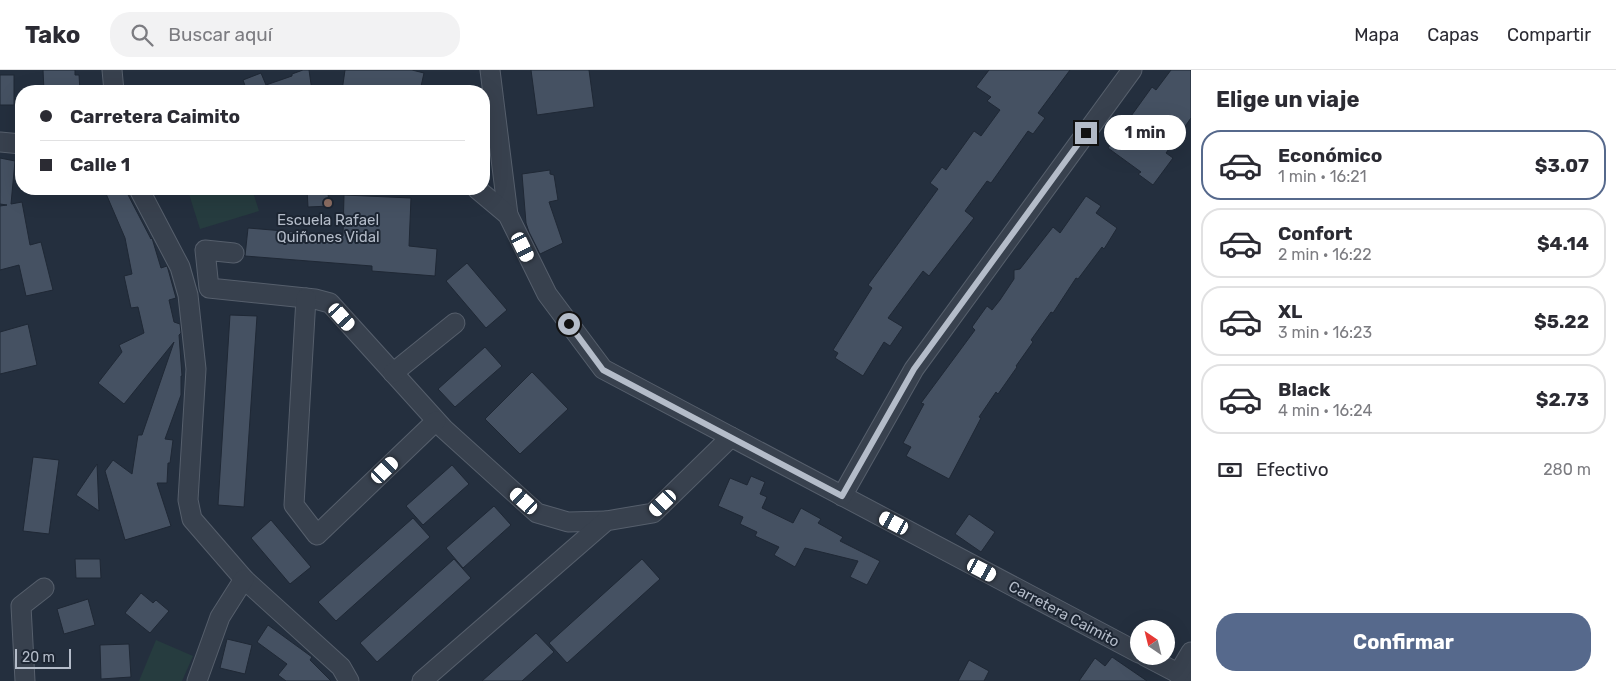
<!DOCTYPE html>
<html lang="es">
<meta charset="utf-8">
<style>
:root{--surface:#fff;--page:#f2f2f3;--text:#2b2b33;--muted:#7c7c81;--line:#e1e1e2;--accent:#56698c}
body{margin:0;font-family:Rubik,sans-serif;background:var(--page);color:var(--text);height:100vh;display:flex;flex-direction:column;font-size:19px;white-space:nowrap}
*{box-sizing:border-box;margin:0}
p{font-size:16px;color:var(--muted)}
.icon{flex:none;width:28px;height:28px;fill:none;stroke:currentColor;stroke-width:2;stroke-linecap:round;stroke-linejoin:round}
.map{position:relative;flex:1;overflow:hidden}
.side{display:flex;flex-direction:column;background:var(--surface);width:425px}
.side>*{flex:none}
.top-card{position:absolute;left:15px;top:15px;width:475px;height:110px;border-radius:20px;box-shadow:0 5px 20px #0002;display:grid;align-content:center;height:110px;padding:0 25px;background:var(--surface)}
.needle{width:32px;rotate:325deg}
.buttons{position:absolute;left:1130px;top:550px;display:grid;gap:10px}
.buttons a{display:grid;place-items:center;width:45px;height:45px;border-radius:50%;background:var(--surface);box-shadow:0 5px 20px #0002;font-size:25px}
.scale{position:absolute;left:15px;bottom:12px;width:56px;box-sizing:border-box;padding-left:5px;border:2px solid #b4bcc9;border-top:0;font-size:14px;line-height:18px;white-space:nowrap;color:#b4bcc9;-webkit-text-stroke:4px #1d2633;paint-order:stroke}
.end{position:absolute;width:22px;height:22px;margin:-11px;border:6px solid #b4bcc9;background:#111;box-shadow:0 0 0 2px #111}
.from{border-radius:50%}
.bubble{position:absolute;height:35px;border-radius:18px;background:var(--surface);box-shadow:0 5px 20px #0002;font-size:16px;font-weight:700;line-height:35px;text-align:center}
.car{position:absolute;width:15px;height:30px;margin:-15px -8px;border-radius:6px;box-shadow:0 0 4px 1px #0007;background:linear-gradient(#fff 24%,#345 0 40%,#fff 0 76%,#345 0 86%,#fff 0)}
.top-card b{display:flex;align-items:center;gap:18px;height:48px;font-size:19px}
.top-card b+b{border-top:1px solid var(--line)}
.top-card i{width:12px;height:12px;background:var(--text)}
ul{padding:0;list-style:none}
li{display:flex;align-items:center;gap:15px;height:70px;margin:0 10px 8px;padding:0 15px;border:2px solid var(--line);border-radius:20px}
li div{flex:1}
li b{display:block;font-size:19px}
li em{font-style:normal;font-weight:700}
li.active{border-color:var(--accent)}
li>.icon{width:45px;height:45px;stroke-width:1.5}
h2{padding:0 25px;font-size:22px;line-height:60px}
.pay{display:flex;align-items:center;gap:12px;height:55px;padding:0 25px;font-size:19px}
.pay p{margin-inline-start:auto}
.primary-button{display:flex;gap:10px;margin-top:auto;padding:10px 25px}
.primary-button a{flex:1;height:58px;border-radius:20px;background:var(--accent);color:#fff;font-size:20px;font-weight:700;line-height:58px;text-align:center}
header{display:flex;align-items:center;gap:30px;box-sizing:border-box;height:70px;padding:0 25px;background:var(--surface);border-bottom:1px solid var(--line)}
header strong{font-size:24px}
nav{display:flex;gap:28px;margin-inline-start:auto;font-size:18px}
.search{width:350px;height:45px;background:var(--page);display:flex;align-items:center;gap:12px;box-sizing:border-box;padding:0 18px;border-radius:20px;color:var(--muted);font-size:19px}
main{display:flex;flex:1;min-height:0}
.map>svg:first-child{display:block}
</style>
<header>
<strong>Tako</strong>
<div class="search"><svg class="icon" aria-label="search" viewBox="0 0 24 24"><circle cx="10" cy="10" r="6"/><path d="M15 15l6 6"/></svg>Buscar aquí</div>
<nav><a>Mapa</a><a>Capas</a><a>Compartir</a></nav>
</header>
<main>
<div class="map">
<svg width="1191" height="611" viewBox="0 0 1191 611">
<rect width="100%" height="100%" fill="#242f3e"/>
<g fill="#263c3f">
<polygon points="205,119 252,119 259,141 200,159 189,124"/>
<polygon points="156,570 193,586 182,611 139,611"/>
</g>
<g fill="#455162" stroke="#1f2835">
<polygon points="43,0 75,0 75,5 79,5 80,21 44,21"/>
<polygon points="303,0 309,0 312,21 247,21 243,10 261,3 266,15 292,6 292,4"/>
<polygon points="345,0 412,0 424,3 420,21 342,21"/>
<polygon points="531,0 589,0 594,37 537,45"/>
<polygon points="989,0 1070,0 1038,43 1045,48 1033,64 1028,61 991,113 987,111 965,141 974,148 929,206 923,201 888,248 903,257 890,276 884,272 863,306 835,288 838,283 833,280 872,218 868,215 938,119 930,113 942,97 946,100 974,61 981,66 1000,40 987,31 991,27 976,17"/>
<polygon points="1171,0 1191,0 1191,48 1166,83 1173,88 1153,115 1138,104 1141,102 1108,78 1152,17 1156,20"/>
<rect x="0" y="5" width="14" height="30"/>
<polygon points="0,88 15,91 11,134 22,132 30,175 41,172 53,220 26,226 19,195 0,200 0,136 7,135 0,134"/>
<polygon points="550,100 550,104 554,105 558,130 549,132 563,173 540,184 529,162 526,153 522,104"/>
<polygon points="104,119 125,119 151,169 152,168 161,198 167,196 168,199 176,228 169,230 174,252 180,254 181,263 179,265 182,306 181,306 181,325 165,369 173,370 170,393 168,393 167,413 157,413 171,456 125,470 105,401 113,390 132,404 138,365 142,365 174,272 124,334 98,313 122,282 119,275 144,263 138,237 131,238 124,206 132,204 125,168"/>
<polygon points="307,119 327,119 330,136 308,137"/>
<polygon points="344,125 411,128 409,176 437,179 435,206 372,201 372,196 245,186 248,158 343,166"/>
<polygon points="1086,126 1101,136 1096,143 1117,158 1104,179 1102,177 1078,209 1076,208 1053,243 1051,242 1031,270 1033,272 1016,296 1017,297 998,324 996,322 979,347 981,348 949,409 906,386 911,377 903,373 924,334 921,333 975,260 972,257 987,236 992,240 1000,230 1014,209 1014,200 1020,199 1053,157 1060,163"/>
<polygon points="467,193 507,240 486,258 446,211"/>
<polygon points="230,245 257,246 244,437 218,435"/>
<polygon points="28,254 37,295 0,304 0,262"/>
<polygon points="485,277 502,296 455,337 438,319"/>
<polygon points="532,302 568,339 520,384 485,349"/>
<polygon points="33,387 59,390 49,464 23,461"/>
<polygon points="97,394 99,441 76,425"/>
<polygon points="452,395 469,414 423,455 406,436"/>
<polygon points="751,406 765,412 760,424 767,427 762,438 793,453 801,438 821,449 818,453 843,467 840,471 880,491 867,515 850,507 858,491 805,478 795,497 774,485 779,477 755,466 757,462 740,454 743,447 718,436 730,408 747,415"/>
<polygon points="494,436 511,455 463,498 446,478"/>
<polygon points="969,444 995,462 981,482 955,464"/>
<polygon points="413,448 430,467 336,551 318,532"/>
<polygon points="271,450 311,497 290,514 251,468"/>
<polygon points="75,489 100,489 101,508 76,508"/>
<polygon points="454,489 471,508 377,592 360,573"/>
<polygon points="642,489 660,509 567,593 549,573"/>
<polygon points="141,523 153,533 156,530 169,541 150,563 125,543"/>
<polygon points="88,529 95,555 64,564 57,539"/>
<polygon points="268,555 312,587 310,590 331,611 286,611 278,605 287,594 257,572"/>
<polygon points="536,563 554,582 522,611 482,611"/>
<polygon points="227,569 252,575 245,604 220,598"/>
<polygon points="129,574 131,607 101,609 100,575"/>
<polygon points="1112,587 1147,611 1079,611 1095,588 1105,596"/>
<polygon points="969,590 989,601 984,611 958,611"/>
</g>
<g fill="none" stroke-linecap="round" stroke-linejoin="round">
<g stroke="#565f6c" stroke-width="21">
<g id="minor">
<polyline points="112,0 114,21"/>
<polyline points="490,0 508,145"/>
<polyline points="0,72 21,74"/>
<polyline points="139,119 180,197 188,225 196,299 188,430 192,449 244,509 341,597 349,611"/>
<polyline points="477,119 508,145 547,224 603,299 1139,583"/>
<polyline points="234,183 205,180 209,218 315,229 330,233 444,359 537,443 568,452 606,451"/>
<polyline points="306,228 294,435 317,465 436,351"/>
<polyline points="393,303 455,253"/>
<polyline points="842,426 914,299 1132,0"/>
<polyline points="1145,586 1191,610"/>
<polyline points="1178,604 1191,582"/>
<polyline points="25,611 21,536 44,518"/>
<polyline points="197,611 220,547 244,509"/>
<polyline points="422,611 606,451 653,443 731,367"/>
</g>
</g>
<use href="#minor" stroke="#38414e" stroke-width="19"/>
</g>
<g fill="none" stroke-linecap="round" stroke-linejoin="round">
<polyline stroke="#b4bcc9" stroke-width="6" points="569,254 603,300 842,426 914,299 1086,63"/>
</g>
<circle fill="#8d6e63" stroke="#1d2633" stroke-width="2" cx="328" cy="133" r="5"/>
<g text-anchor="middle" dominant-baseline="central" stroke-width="4" stroke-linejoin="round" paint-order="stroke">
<g font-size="15" fill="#b4bcc9" stroke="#1d2633">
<text x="328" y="150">Escuela Rafael<tspan x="328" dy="17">Quiñones Vidal</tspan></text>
</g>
<g font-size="15" fill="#b4bcc9" stroke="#1d2633">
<text transform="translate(1064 544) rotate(28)">Carretera Caimito</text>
</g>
</g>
</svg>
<div class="buttons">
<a><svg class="needle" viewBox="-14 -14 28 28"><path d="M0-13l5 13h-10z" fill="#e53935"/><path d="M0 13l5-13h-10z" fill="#7c7c81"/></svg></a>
</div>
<div class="scale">20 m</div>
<i class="end from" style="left:569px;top:254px"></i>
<i class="end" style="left:1086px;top:63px"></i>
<div class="bubble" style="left:1104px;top:45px;width:82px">1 min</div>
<i class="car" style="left:523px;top:177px;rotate:154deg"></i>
<i class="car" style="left:342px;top:247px;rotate:138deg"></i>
<i class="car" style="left:385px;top:400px;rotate:46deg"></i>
<i class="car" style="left:524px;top:431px;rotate:312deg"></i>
<i class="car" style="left:663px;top:433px;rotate:226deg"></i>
<i class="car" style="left:894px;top:453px;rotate:298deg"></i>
<i class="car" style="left:982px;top:500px;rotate:118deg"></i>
<div class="top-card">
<b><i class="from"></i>Carretera Caimito</b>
<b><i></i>Calle 1</b>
</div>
</div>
<section class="side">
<h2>Elige un viaje</h2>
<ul>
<li class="active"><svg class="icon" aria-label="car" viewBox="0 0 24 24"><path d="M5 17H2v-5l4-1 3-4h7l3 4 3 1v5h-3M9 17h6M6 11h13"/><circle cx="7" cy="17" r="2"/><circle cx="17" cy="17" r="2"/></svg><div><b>Económico</b><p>1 min · 16:21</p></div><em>$3.07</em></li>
<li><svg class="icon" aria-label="car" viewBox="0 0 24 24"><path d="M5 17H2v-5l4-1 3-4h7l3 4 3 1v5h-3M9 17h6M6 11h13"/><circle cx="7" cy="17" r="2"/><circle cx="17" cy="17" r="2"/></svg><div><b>Confort</b><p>2 min · 16:22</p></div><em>$4.14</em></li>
<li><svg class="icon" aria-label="car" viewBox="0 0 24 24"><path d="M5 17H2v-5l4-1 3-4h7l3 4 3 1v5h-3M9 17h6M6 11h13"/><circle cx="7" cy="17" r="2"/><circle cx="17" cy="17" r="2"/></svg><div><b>XL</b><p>3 min · 16:23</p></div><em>$5.22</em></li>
<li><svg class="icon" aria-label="car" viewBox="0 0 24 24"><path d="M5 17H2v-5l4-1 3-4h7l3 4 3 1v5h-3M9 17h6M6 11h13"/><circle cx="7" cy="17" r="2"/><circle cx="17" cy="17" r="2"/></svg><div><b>Black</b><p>4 min · 16:24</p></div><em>$2.73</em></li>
</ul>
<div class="pay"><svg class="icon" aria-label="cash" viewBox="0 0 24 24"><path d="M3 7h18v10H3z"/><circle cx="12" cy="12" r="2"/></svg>Efectivo<p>280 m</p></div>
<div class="primary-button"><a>Confirmar</a></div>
</section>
</main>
